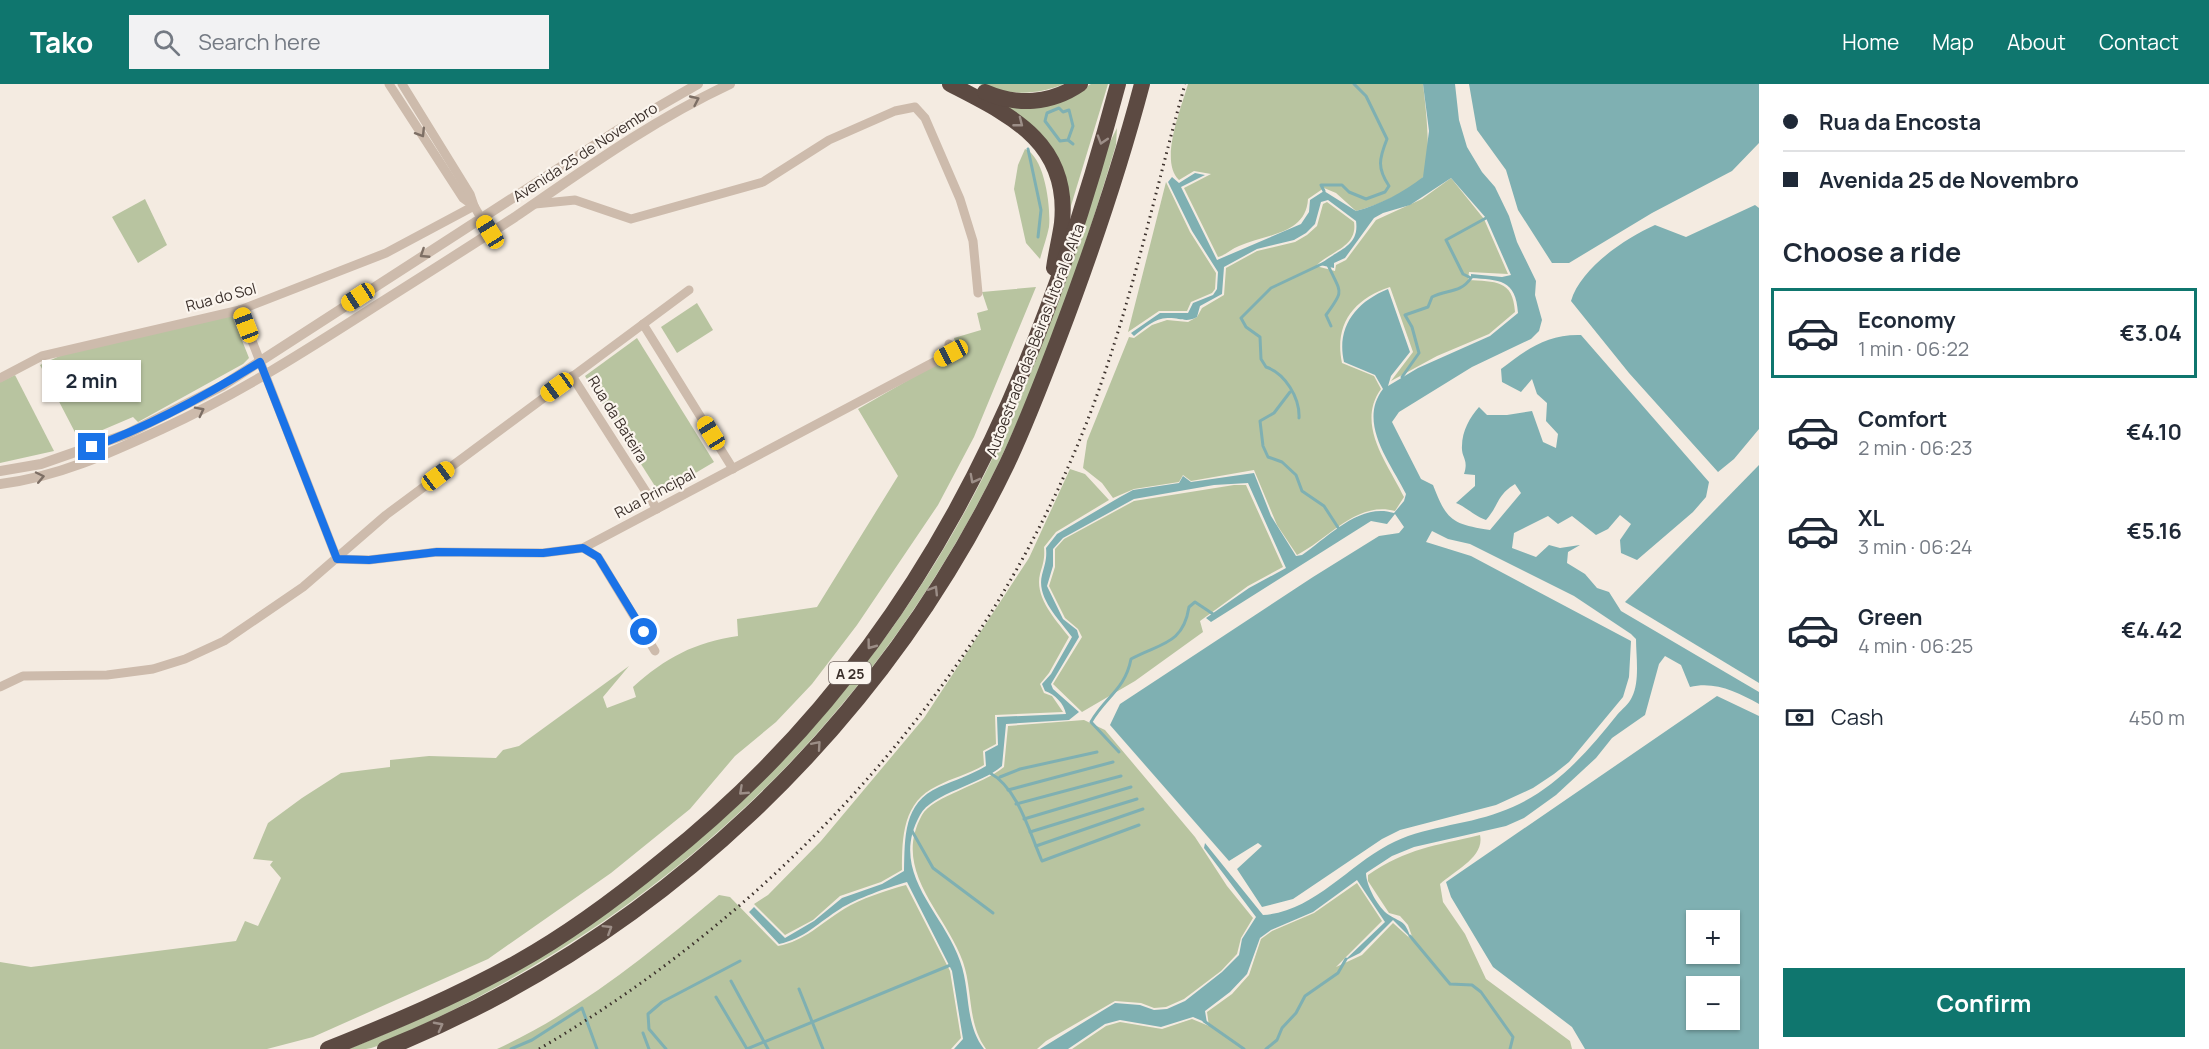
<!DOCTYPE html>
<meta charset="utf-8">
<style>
:root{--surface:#fff;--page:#f2f2f3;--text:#1f2937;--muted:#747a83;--line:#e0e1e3;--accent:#0f766e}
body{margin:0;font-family:Manrope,sans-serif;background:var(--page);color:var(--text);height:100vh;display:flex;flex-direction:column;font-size:22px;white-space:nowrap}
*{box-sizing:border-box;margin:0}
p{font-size:20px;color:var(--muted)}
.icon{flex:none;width:33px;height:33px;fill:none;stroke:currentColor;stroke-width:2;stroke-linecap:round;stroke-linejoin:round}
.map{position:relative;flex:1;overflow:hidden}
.panel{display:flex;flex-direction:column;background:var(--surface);width:450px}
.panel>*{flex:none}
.top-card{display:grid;align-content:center;height:132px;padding:0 24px;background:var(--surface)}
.buttons{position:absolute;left:1686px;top:826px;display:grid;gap:12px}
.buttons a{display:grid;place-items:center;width:54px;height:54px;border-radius:0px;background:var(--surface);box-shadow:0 2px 4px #0004;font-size:30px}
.end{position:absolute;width:27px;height:27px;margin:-14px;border:8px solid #1a73e8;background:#fff;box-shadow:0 0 0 3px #fff}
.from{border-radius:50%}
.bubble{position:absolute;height:42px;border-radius:0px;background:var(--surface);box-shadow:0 2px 4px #0004;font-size:20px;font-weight:700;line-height:42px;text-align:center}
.car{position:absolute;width:18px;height:36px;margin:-18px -9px;border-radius:8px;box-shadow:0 0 4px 2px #0007;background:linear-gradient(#f5c518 24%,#345 0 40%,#f5c518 0 76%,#345 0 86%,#f5c518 0)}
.top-card b{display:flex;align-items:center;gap:21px;height:57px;font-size:22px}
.top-card b+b{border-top:2px solid var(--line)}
.top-card i{width:15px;height:15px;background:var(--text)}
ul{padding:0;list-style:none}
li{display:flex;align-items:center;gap:18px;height:90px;margin:0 12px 9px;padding:0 12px;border:3px solid transparent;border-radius:0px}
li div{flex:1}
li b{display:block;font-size:22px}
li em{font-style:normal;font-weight:700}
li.current{border-color:var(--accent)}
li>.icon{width:54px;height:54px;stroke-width:1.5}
h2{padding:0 24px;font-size:27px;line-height:72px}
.pay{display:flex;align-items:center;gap:15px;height:66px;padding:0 24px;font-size:22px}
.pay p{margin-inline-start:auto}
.cta{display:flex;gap:12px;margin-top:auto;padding:12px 24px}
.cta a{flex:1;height:69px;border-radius:0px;background:var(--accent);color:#fff;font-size:24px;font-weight:700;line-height:69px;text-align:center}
header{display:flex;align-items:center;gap:36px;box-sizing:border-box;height:84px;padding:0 30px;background:var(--accent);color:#fff}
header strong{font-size:28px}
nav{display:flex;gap:33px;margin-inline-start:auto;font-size:21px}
.search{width:420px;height:54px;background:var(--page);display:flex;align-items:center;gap:15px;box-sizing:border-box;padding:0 21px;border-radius:0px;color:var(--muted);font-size:22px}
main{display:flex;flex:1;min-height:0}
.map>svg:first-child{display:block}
</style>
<header>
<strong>Tako</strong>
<div class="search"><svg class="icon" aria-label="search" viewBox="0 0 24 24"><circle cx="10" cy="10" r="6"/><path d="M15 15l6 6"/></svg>Search here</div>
<nav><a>Home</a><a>Map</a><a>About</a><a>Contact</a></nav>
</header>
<main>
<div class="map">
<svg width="1759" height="965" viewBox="0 0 1759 965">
<rect width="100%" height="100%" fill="#f4ebe1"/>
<g fill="#b8c4a0">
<path d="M979 0H1064C1035 12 1008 11 979 0Z"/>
<polygon points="1091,0 1108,0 1070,125 1067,112 1007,22 1077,8"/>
<path d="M1188 0H1423C1425 17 1433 81 1423 93 1412 107 1373 123 1356 127L1336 109 1324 104 1308 115C1306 151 1265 150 1239 162 1231 165 1226 171 1218 173L1184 104 1211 90 1194 87 1179 96C1159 77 1181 25 1188 0Z"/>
<path d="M1117 44 1116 61C1084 168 1048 275 1000 376 896 591 729 770 523 888 485 910 447 930 407 948 394 954 380 963 366 965 361 965 354 965 348 965 639 852 872 637 1003 352 1046 259 1075 160 1108 62Z"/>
<path d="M1025 65C1045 73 1051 124 1049 143 1047 153 1043 164 1040 175L1026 159 1014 105 1018 81Z"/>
<path d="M1451 94 1484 135 1508 190 1469 188 1468 196C1495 198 1513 195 1515 228L1489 250 1437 272 1391 297 1413 268 1390 203C1353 215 1334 241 1342 279L1374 292 1381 305C1355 341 1389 381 1404 413L1395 427C1356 417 1329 455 1297 471L1277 441 1254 386 1191 397 1183 391 1179 398 1134 405 1113 414 1102 399 1083 384 1087 357 1129 253 1134 254 1152 241 1167 236 1188 238 1197 233 1202 224 1224 211 1226 184 1257 167 1295 158 1307 151 1317 142 1323 120 1327 118 1354 138C1358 163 1330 167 1316 182L1335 187 1336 181 1346 176 1376 136 1422 115Z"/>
<polygon points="1166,98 1190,148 1216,189 1215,205 1212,209 1191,218 1187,227 1159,227 1128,248"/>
<polygon points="145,115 167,161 138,179 112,133"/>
<path d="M1036 203 974 353 938 421 857 541 812 600 776 638 735 672 690 725 611 789 488 875 313 953 267 965H0V878L31 883 236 857 245 837 258 842 281 794 270 781 273 777 253 775 268 739 302 714 341 689 390 683V676L429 672 496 674 503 666 519 662 629 582 603 613 607 624 636 613 633 603C665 574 695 558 738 552L737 535 817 523 898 392 858 325 957 268 954 254 981 246 977 229 988 226 982 208Z"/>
<polygon points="697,219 713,246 677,269 661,243"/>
<polygon points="232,231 249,274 243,280 138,338 133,333 79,356 40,281 64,270"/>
<polygon points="637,254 714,378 660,410 585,292"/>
<polygon points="15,291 54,367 0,379 0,298"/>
<path d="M1070 385 1085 390 1109 416 1056 448 1044 463C1045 475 1043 480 1040 490 1034 514 1057 537 1069 553L1049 589 1040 600 1044 609 1052 612 1063 628 995 631 996 660 983 667 984 681C969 690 952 694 937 702 903 718 902 752 902 786L881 798 840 812 813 836 785 851 754 820 768 811 821 757 924 634 1029 474Z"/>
<polygon points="1234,401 1246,401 1283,483 1248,502 1200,537 1203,548 1135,597 1082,628 1053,600 1082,553 1078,545 1065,534 1049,502 1055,483 1055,465 1064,455 1134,417"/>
<path d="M1084 636 1105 646 1195 753 1227 802 1253 834 1241 854 1237 870 1221 887 1184 915 1166 923 1154 924 1141 919 1115 917 1046 957 1037 965H986C967 939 973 907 963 878 946 829 891 787 922 731 933 712 982 701 1004 683L1008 642Z"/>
<path d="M1480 751C1485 773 1454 787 1440 800L1443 818 1465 850 1486 895 1570 957 1572 965H1072L1106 942 1120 938 1162 945 1192 935 1209 942 1207 928 1232 910 1249 891 1261 855 1272 847 1314 829 1357 799 1382 837 1336 883 1362 871 1393 839 1414 858 1408 841 1400 832 1389 829 1368 797V791C1407 764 1435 762 1480 751Z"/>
<path d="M906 801 950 887 961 954 951 965H497C578 928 651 868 719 811L730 813 778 862C805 857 821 839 844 825 860 815 887 806 906 801Z"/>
</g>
<g fill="#7fb0b2" fill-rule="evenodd">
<path d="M1423 0H1455L1459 36 1467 63 1482 88 1495 103 1509 132 1517 158 1536 197 1535 211 1542 236 1539 247 1531 255 1472 283 1399 328 1392 338 1421 395 1433 401C1447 437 1452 440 1490 446L1521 409 1515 400C1496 412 1500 420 1486 436 1474 432 1468 424 1456 419L1475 402V391L1464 390C1469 375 1461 374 1462 362 1462 347 1470 333 1479 323L1487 331H1507L1532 327 1543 358 1556 364 1558 350 1546 337 1547 319 1537 310 1532 295 1521 308 1502 298 1501 285C1527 265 1547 250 1581 251L1709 398 1706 413 1693 428 1637 476 1621 469 1620 456 1631 440 1620 431 1608 445 1596 451 1572 432 1558 440 1548 432 1514 449 1512 464 1536 473 1549 461 1560 464 1580 461 1568 468 1567 479 1585 490 1597 504 1609 508 1621 527 1759 608V620C1737 608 1715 597 1690 603L1681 581 1665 572 1659 580 1645 631 1612 654 1596 674 1556 711 1524 734 1506 742 1414 763 1392 772 1366 789C1366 801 1378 824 1389 831 1403 840 1404 835 1411 854L1393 836 1360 869 1344 877 1385 838 1357 796 1313 828 1271 846 1260 854 1247 890 1230 908 1205 927 1207 939 1193 933 1161 943 1120 936 1105 940 1068 965H1040L1115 919 1140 921 1154 926 1167 925 1185 917 1222 888 1239 871 1242 855 1256 833 1204 764 1205 759 1263 831C1312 828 1347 783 1388 761 1423 742 1463 742 1500 728 1550 711 1586 670 1617 631 1622 625 1629 620 1632 613 1640 597 1636 572 1636 555L1631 550 1574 512 1470 460 1448 455 1432 447 1426 458 1471 472 1631 557 1629 593 1623 613 1569 678 1554 690 1533 704 1496 721 1400 746 1382 755 1293 815 1262 823 1237 785 1262 762 1258 759 1229 777 1110 641 1120 620 1313 493 1379 452 1399 449 1404 443 1395 430 1387 440 1371 437 1211 538 1206 534 1249 504 1286 484 1248 399 1214 401 1134 415 1063 454 1053 465V482L1047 502 1063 535 1077 546 1079 553 1051 600 1053 605 1079 628 1069 636 1006 640 1002 682C980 701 932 709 920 731 888 789 943 827 960 877 971 907 964 939 984 965H954L963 955 952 887 907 798C889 803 855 815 840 825 819 838 804 855 779 860L749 828 754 823 785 854 814 837 842 814 882 800 904 787C905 753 903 719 939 703 955 696 971 691 986 682L985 668 998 661 997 633 1066 630C1064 620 1055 610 1045 607L1042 600 1051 590 1072 553C1060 536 1036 514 1042 491 1045 480 1047 475 1046 464L1057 450 1120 413 1133 406 1179 399 1183 392 1191 398 1254 389 1271 432 1296 472 1302 471C1328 453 1360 418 1394 429L1404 417 1406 410C1391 379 1357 339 1383 305L1375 291 1344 278C1336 243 1356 218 1388 205L1410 268 1391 292 1388 302 1418 284 1490 252 1518 229C1516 195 1499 196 1471 194V190L1502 193 1511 191 1486 134 1451 94 1410 121 1383 129 1374 134 1345 174 1334 179V184L1320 181C1335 166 1360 164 1356 137L1328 116 1321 118 1315 140 1306 149 1294 156 1257 165 1224 183 1222 210 1200 222 1197 233C1186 239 1181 234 1169 234 1156 233 1144 244 1134 252L1131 249 1160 229H1188L1193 219 1213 211 1217 205 1218 188 1192 147 1168 98 1172 93 1179 99 1195 89 1205 91 1181 103 1217 176 1301 140 1309 128 1310 116 1324 107 1356 127C1379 121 1404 108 1423 93L1429 47Z"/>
<polygon points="1469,0 1759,0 1759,59 1732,87 1652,129 1569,179 1552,179 1518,126 1506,86 1477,46"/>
<path d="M1755 121 1759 124V345L1734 375 1718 388 1629 289 1571 217C1580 185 1625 154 1655 141L1686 153Z"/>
<polygon points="1759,381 1759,599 1625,518"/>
<path d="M1717 612 1759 632V965H1585L1572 943 1493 883 1451 813 1446 798ZM1696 837H1730V870H1696ZM1696 903H1730V936H1696Z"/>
</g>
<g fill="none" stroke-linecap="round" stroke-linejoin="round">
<g stroke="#7fb0b2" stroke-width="3">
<polyline points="1068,56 1073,42 1069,26 1063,28 1059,24 1047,29 1045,37 1060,57 1068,56 1073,60"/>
<polyline points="1028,65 1041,126 1038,153"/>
<path d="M1324 107 1321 101H1342L1349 108 1366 115 1385 108 1389 102C1377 84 1379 75 1387 55L1366 12 1354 0"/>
<path d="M1328 181C1341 210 1345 205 1326 231L1331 242"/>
<path d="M1402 293 1419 269 1412 243 1405 231 1428 223 1432 213C1447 205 1460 210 1471 194L1463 190 1446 156 1486 134"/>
<polyline points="1290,308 1274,329 1260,337 1263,362 1268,373 1282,378 1296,391 1302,407 1324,422 1339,445"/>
<path d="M1299 334C1300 314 1285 289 1266 283L1261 275 1260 253 1246 243 1241 234 1271 204 1324 179"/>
<path d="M1119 668 1091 638C1105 613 1125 606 1131 575 1160 559 1183 561 1189 523L1195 518 1216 532"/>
<path d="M990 689C1018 704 1030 750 1042 777L1139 741"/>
<polyline points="1000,693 1020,685 1097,668"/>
<polyline points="1008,706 1113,678"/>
<polyline points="1016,720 1121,692"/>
<polyline points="1024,735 1131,703"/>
<polyline points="912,747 933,784 993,829"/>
<polyline points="1030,748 1137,715"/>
<polyline points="1036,762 1143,725"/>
<polyline points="1410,852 1450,900 1472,901 1481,908 1513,953 1510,965"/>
<polyline points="731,897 768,965"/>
<polyline points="799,905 823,965"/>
<polyline points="716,913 747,965"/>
<polyline points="1204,937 1244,965"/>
<polyline points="643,949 649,965"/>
<polyline points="511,965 532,956 582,924 597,965"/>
<polyline points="666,965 649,945 648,930 662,918 740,877"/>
<polyline points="747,965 953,880"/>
<polyline points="1266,965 1277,956 1282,944 1296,929 1305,912 1338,889 1346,875"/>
</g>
<g stroke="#cdbbac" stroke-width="9">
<polyline points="389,0 463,114 474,122"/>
<polyline points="402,0 470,110 474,122 490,149"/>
<polyline points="535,120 575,116 631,135 763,98 829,56 895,27 915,23 925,34 960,115 973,157 978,209"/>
<polyline points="240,226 337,475"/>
<polyline points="643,240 733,385"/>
<polyline points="572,292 657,425"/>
<polyline points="0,294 42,272 240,226 386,169 474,122"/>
<polyline points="583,464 598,473 655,567"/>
<polyline points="337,475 369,476 437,468 543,469 583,464 951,269 949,260"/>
<polyline points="0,603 23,592 107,591 153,585 185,575 224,557 303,503 386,431 689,206"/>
</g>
<g stroke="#cdbbac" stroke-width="10">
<polyline points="0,387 41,380 127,350 222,302 618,46 698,0"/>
<path d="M0 400C58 393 110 369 162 345 238 310 307 266 377 221 423 192 469 163 515 133 585 85 653 36 730 0"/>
</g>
<g stroke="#5c4a42" stroke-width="16">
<path d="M950 0C1010 31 1070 58 1062 139 1060 154 1056 169 1054 184"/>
<path d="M985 8C1017 22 1051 20 1080 0"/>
<path d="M328 965C393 939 457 912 518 878 570 849 618 813 663 776 918 573 1036 308 1118 0"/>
<path d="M385 965C656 856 880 643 1007 380 1026 340 1042 298 1058 256 1090 172 1119 87 1142 0"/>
</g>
<path stroke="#3b302b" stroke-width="3" stroke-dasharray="1.5 4.5" stroke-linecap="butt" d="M539 965C785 821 987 598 1090 330 1131 222 1154 111 1185 0"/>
</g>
<defs><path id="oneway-chevron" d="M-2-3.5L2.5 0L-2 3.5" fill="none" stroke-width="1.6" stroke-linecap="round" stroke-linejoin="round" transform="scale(1.5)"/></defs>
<g stroke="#7d6f65">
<use href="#oneway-chevron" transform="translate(695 16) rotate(-25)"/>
<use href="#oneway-chevron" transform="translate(421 49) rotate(58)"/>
<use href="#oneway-chevron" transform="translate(424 170) rotate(147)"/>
<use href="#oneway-chevron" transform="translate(200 327) rotate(-27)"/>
<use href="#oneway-chevron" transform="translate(40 393) rotate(-12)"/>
</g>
<g stroke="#9c8e87">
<use href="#oneway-chevron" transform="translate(1019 39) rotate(38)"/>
<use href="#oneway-chevron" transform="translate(1102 56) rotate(107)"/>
<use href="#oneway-chevron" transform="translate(974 395) rotate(118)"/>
<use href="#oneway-chevron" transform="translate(934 506) rotate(-58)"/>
<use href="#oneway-chevron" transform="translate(871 561) rotate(127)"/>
<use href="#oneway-chevron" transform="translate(817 661) rotate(-49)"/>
<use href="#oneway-chevron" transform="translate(743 707) rotate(137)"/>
<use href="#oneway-chevron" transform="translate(608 845) rotate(-32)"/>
<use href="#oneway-chevron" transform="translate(439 942) rotate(-28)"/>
</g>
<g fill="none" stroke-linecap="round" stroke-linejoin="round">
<path stroke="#1a73e8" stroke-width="8" d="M92 363C151 342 207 311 260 278L337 475 369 476 437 468 543 469 583 464 598 473 644 548"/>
</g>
<g text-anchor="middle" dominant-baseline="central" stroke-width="4.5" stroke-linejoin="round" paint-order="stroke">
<rect fill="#fbf5ee" stroke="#756b66" stroke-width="1.5" x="829" y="578" width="42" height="22" rx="4.5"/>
<g font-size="14" font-weight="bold" fill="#3b302b">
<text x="850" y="589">A 25</text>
</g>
<g font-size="15" fill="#3b302b" stroke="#fbf5ee">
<text transform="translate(585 68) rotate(-33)">Avenida 25 de Novembro</text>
<text transform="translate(221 213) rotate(-15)">Rua do Sol</text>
<text transform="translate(1035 256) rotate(-69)">Autoestrada das Beiras Litoral e Alta</text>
<text transform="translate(618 335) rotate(58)">Rua da Bateira</text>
<text transform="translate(655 409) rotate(-28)">Rua Principal</text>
</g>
</g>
</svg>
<div class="buttons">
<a>+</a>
<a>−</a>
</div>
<i class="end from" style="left:644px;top:548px"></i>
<i class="end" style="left:92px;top:363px"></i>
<div class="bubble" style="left:42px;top:276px;width:99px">2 min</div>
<i class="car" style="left:490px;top:148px;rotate:328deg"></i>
<i class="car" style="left:358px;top:213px;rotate:237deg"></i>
<i class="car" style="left:246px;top:241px;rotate:339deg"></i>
<i class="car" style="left:951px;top:269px;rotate:242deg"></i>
<i class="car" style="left:557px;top:303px;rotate:234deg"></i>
<i class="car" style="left:711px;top:349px;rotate:328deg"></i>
<i class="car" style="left:438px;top:392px;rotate:53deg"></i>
</div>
<section class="panel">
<div class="top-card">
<b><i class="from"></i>Rua da Encosta</b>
<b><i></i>Avenida 25 de Novembro</b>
</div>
<h2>Choose a ride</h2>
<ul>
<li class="current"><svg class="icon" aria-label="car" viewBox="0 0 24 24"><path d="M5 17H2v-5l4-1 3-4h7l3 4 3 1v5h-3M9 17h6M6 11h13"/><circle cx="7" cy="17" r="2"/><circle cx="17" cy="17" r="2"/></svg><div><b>Economy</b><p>1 min · 06:22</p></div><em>€3.04</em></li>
<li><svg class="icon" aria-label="car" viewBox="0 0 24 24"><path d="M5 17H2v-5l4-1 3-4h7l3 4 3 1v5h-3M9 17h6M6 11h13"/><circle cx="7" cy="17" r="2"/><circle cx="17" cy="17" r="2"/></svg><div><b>Comfort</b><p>2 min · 06:23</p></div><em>€4.10</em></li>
<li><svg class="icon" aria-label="car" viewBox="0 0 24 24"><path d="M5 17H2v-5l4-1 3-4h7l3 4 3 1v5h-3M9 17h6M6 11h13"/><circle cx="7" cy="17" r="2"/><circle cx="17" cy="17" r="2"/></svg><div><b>XL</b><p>3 min · 06:24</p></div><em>€5.16</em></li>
<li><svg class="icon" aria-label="car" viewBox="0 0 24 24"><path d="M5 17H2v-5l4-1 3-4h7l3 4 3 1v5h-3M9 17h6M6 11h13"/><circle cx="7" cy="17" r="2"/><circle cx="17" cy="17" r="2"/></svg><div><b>Green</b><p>4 min · 06:25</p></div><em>€4.42</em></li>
</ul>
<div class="pay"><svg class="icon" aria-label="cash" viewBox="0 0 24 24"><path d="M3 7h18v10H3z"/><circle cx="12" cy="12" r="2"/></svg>Cash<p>450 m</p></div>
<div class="cta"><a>Confirm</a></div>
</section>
</main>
